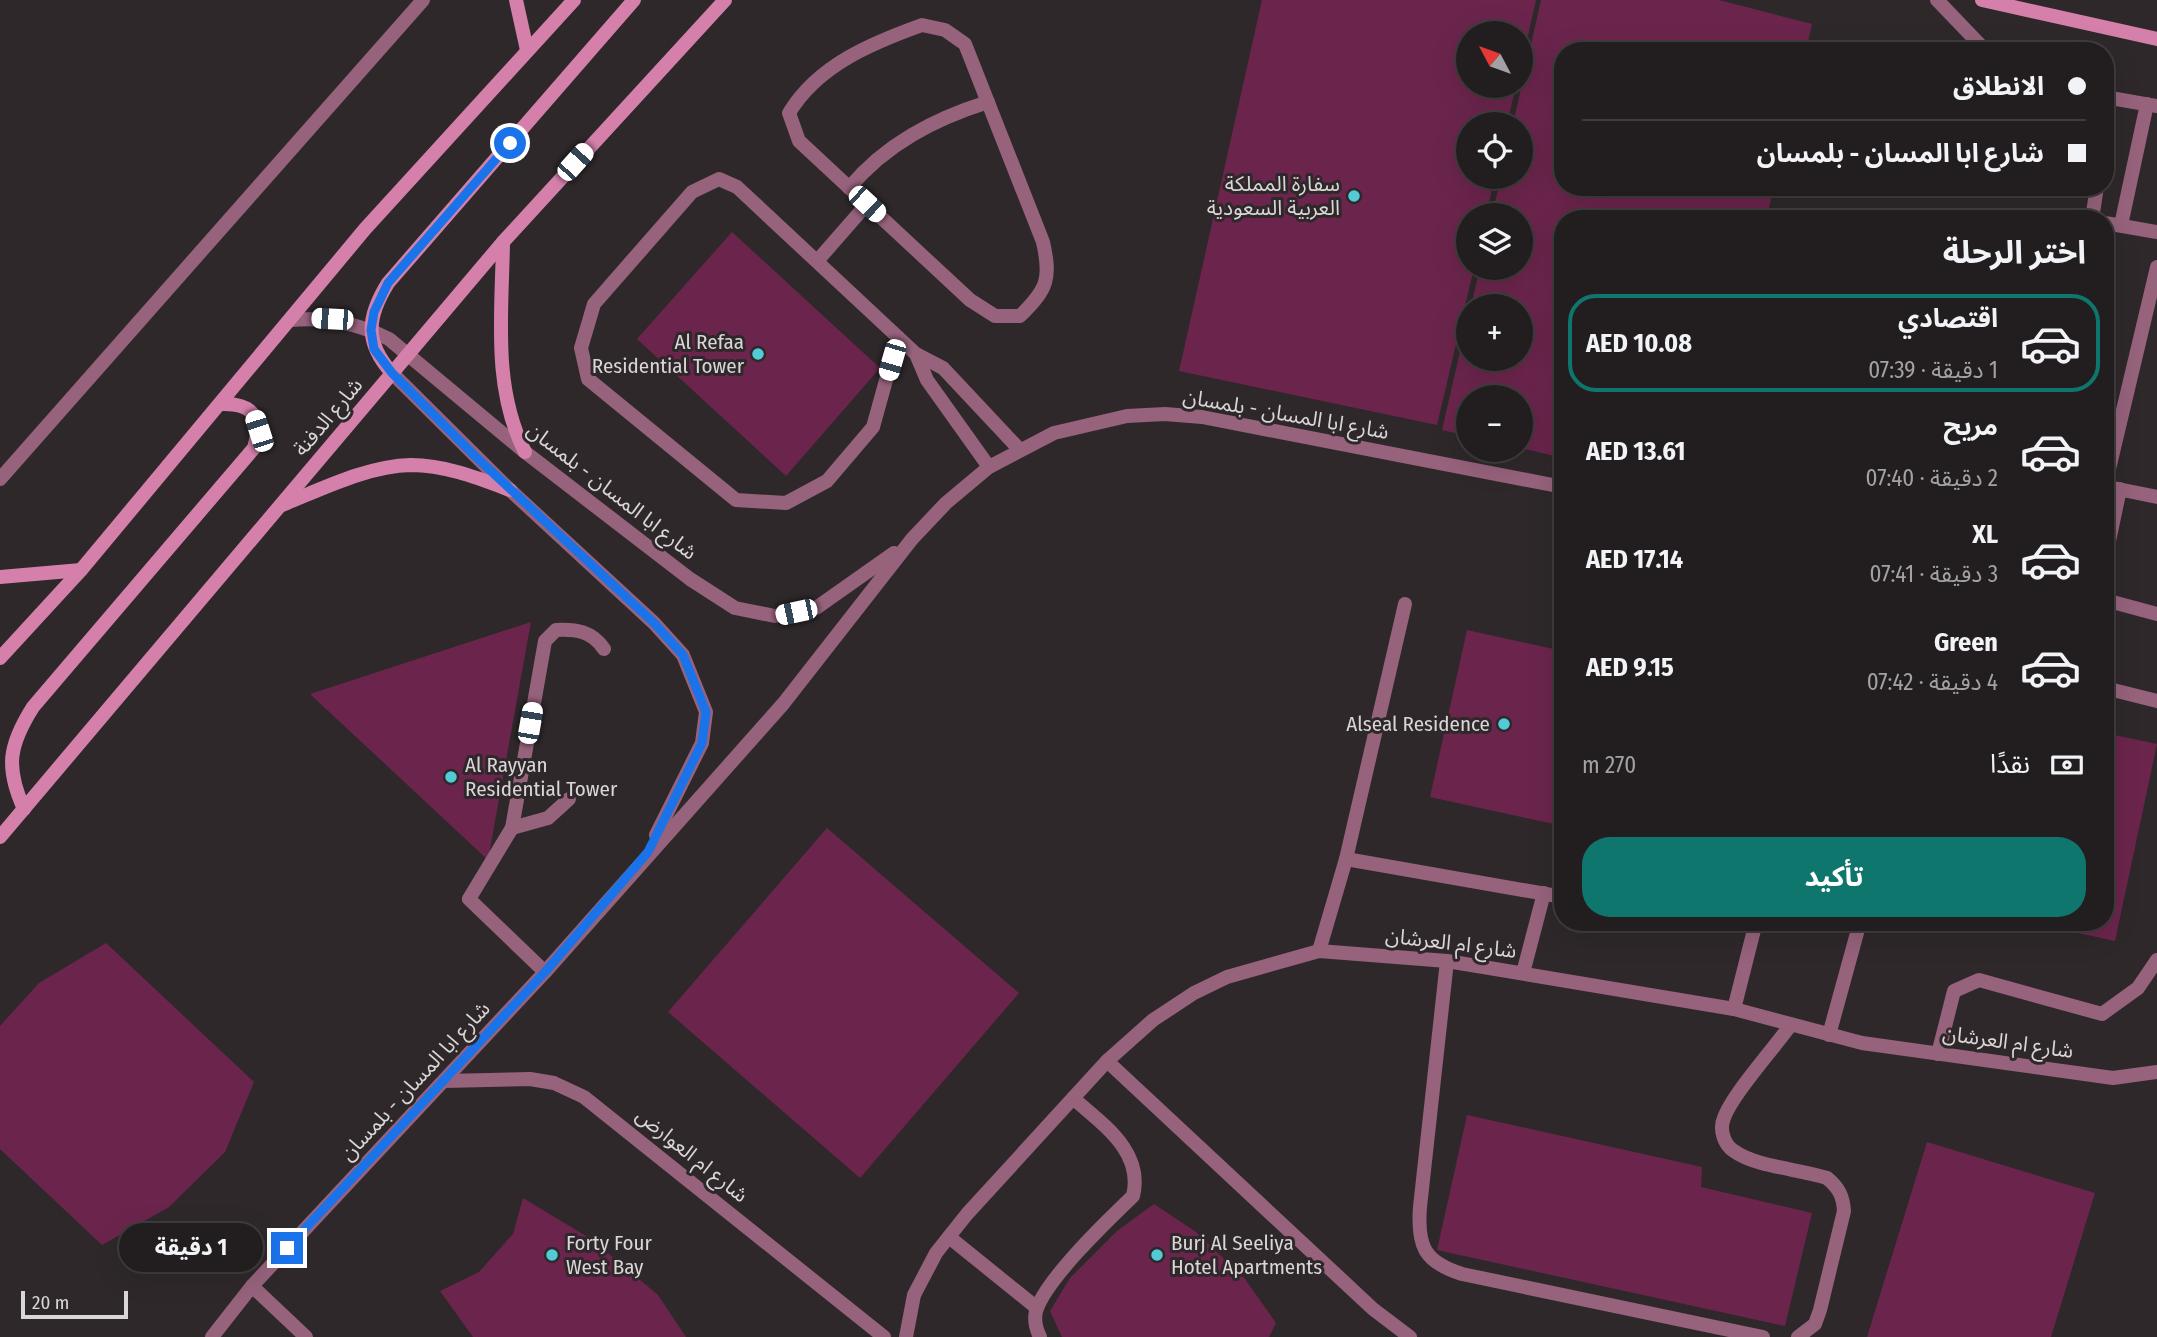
<!DOCTYPE html>
<html lang="ar">
<meta charset="utf-8">
<style>
:root{--surface:#221e20;--page:#2a2729;--text:#f1f3f6;--muted:#a2a2a5;--line:#3f3c3e;--accent:#0f766e}
body{margin:0;font-family:"Fira Sans Condensed","Noto Sans Arabic",sans-serif;background:var(--page);color:var(--text);direction:rtl;height:100vh;display:flex;flex-direction:column;font-size:26px;white-space:nowrap}
*{box-sizing:border-box;margin:0}
p{font-size:23px;color:var(--muted)}
.icon{flex:none;width:38px;height:38px;fill:none;stroke:currentColor;stroke-width:2;stroke-linecap:round;stroke-linejoin:round}
.map{position:relative;flex:1;overflow:hidden;direction:ltr}
.drawer{position:absolute;left:1554px;top:210px;width:560px;height:721px;display:flex;flex-direction:column;background:var(--surface);border-radius:28px;box-shadow:0 7px 28px #0002,0 0 0 2px var(--line);direction:rtl}
.drawer>*{flex:none}
.banner{position:absolute;left:1554px;top:42px;width:560px;height:154px;border-radius:28px;box-shadow:0 7px 28px #0002,0 0 0 2px var(--line);direction:rtl;display:grid;align-content:center;height:154px;padding:0 28px;background:var(--surface)}
.needle{width:46px;rotate:311deg}
.buttons{position:absolute;left:1456px;top:21px;display:grid;gap:14px}
.buttons a{display:grid;place-items:center;width:77px;height:77px;border-radius:50%;background:var(--surface);box-shadow:0 7px 28px #0002,0 0 0 2px var(--line);font-size:35px}
.scale{position:absolute;left:21px;bottom:18px;width:107px;box-sizing:border-box;padding-left:7px;border:4px solid #dad6d7;border-top:0;font-size:19px;line-height:24px;white-space:nowrap;color:#dad6d7;-webkit-text-stroke:5px #2e282a;paint-order:stroke}
.end{position:absolute;width:32px;height:32px;margin:-16px;border:9px solid #1a73e8;background:#fff;box-shadow:0 0 0 4px #fff}
.from{border-radius:50%}
.bubble{position:absolute;height:49px;border-radius:24px;background:var(--surface);box-shadow:0 7px 28px #0002,0 0 0 2px var(--line);font-size:23px;font-weight:700;line-height:49px;text-align:center;direction:rtl}
.car{position:absolute;width:21px;height:42px;margin:-21px -10px;border-radius:9px;box-shadow:0 0 5px 2px #0007;background:linear-gradient(#fff 24%,#345 0 40%,#fff 0 76%,#345 0 86%,#fff 0)}
.banner b{display:flex;align-items:center;gap:24px;height:66px;font-size:26px}
.banner b+b{border-top:2px solid var(--line)}
.banner i{width:18px;height:18px;background:var(--text)}
ul{padding:0;list-style:none}
li{display:flex;align-items:center;gap:21px;height:98px;margin:0 14px 10px;padding:0 14px;border:4px solid transparent;border-radius:28px}
li div{flex:1}
li b{display:block;font-size:26px}
li em{font-style:normal;font-weight:700}
li.active{border-color:var(--accent)}
li>.icon{width:63px;height:63px;stroke-width:1.5}
h2{padding:0 28px;font-size:32px;line-height:84px}
.pay{display:flex;align-items:center;gap:18px;height:77px;padding:0 28px;font-size:26px}
.pay p{margin-inline-start:auto}
.button{display:flex;gap:14px;margin-top:auto;padding:14px 28px}
.button a{flex:1;height:80px;border-radius:28px;background:var(--accent);color:#fff;font-size:28px;font-weight:700;line-height:80px;text-align:center}
.map>svg:first-child{display:block}
</style>
<div class="map">
<svg width="2157" height="1337" viewBox="0 0 2157 1337">
<rect width="100%" height="100%" fill="#2e282a"/>
<g fill="#6b254c">
<polygon points="1262,0 1536,0 1522,62 1521,33 1468,33 1468,86 1516,86 1507,124 1468,124 1468,177 1495,177 1486,215 1468,215 1468,268 1474,268 1437,425 1179,371"/>
<polygon points="1541,0 1719,0 1812,24 1806,51 1563,51 1563,187 1774,187 1766,219 1563,219 1563,458 1521,448 1521,397 1468,397 1468,436 1442,430 1467,321 1468,359 1521,359 1521,306 1471,306 1480,268 1521,268 1521,215 1492,215 1501,177 1521,177 1521,124 1513,124"/>
<polygon points="732,232 880,368 786,476 637,339"/>
<polygon points="531,622 488,860 310,694"/>
<polygon points="1467,630 1563,651 1563,826 1430,797"/>
<polygon points="2105,733 2157,744 2115,941 2032,923 2105,922"/>
<polygon points="827,828 1019,993 860,1178 668,1012"/>
<polygon points="106,943 254,1082 225,1152 169,1207 102,1245 0,1149 0,1026 39,983"/>
<polygon points="1467,1115 1702,1167 1701,1187 1812,1213 1785,1326 1437,1250"/>
<polygon points="1927,1142 2095,1193 2051,1337 1867,1337"/>
<polygon points="523,1198 591,1239 658,1295 686,1337 473,1337 440,1291 479,1272 513,1234"/>
<polygon points="1154,1204 1196,1232 1245,1279 1276,1323 1269,1337 1062,1337 1050,1311 1070,1278 1117,1231"/>
</g>
<g fill="none" stroke-linecap="round" stroke-linejoin="round">
<g stroke="#96627c" stroke-width="14">
<polyline points="1937,0 1986,51"/>
<path d="M922 25 945 30 965 44 1043 242C1051 278 1048 289 1020 316H995L970 300 799 141 789 113C818 65 872 43 922 25Z"/>
<polyline points="2105,97 2157,106"/>
<polyline points="2105,127 2109,98"/>
<path d="M849 188C886 144 934 119 988 102"/>
<polyline points="2092,219 2097,187"/>
<polyline points="2105,223 2157,232"/>
<polyline points="2121,225 2147,104"/>
<polyline points="818,260 867,204"/>
<polyline points="898,337 873,427 827,481 786,503 736,500 588,379 581,348 594,304 692,192 719,179 737,187 916,354 943,368 1019,449"/>
<polyline points="916,354 927,380 989,467"/>
<polyline points="0,479 423,0"/>
<polyline points="2105,486 2157,267"/>
<polyline points="2113,488 2157,497"/>
<polyline points="2105,560 2120,489"/>
<polyline points="2105,688 2157,701"/>
<polyline points="512,828 548,818 569,799"/>
<polyline points="1346,859 1563,897"/>
<polyline points="1319,951 1346,859 1405,604"/>
<path d="M1447 961 1420 1207C1417 1246 1424 1262 1462 1274L1763 1337"/>
<path d="M545 972 469 899 512 828 545 641 556 630C576 629 592 631 604 649"/>
<polyline points="1523,973 1544,893"/>
<polyline points="1734,1009 1756,922"/>
<path d="M1790 1026C1774 1048 1732 1095 1724 1118 1719 1129 1724 1145 1734 1151 1756 1167 1800 1169 1827 1178 1839 1188 1843 1196 1844 1211L1820 1310 1815 1324 1798 1337"/>
<polyline points="1829,1035 1860,922"/>
<polyline points="1938,1054 1954,991 1979,980 2102,1014 2138,988 2157,960"/>
<polyline points="1107,1061 1373,1309 1410,1337"/>
<polyline points="949,1237 1037,1308"/>
<polyline points="252,1286 306,1337"/>
<path d="M1040 1337C1036 1329 1034 1320 1036 1311 1046 1279 1108 1220 1133 1196 1144 1151 1102 1124 1073 1098"/>
</g>
<g stroke="#96627c" stroke-width="14">
<path d="M291 320C327 317 357 323 389 339L525 452 690 579 735 608 775 616 816 608 894 553"/>
<polyline points="392,373 510,490 654,623 683,655 706,712 702,743 656,835"/>
<polyline points="2105,600 2157,614"/>
<polyline points="444,1081 530,1079 554,1083 584,1097 884,1337"/>
<polyline points="212,1337 252,1286 545,972 783,704 912,539 946,503 989,467 1054,433 1127,416 1165,414 1202,417 1563,487"/>
<polyline points="906,1337 914,1295 936,1253 967,1214 1107,1061 1153,1020 1194,993 1227,977 1319,951 1447,961 1734,1009 1862,1043 2113,1078 2157,1072"/>
</g>
<g stroke="#d480aa" stroke-width="14">
<polyline points="516,0 527,50"/>
<polyline points="1982,0 2157,39"/>
<path d="M503 242C502 313 492 387 525 452"/>
<path d="M392 373C364 342 367 317 388 283L634 0"/>
<path d="M282 505C322 489 367 466 411 465 445 465 478 478 510 490"/>
<polyline points="0,577 81,570"/>
<polyline points="0,658 81,570 365,229 574,0"/>
<path d="M24 809C5 767 9 745 33 707L254 448C263 417 253 403 221 404"/>
<polyline points="0,837 503,242 725,0"/>
</g>
</g>
<g fill="none" stroke-linecap="round" stroke-linejoin="round">
<polyline stroke="#1a73e8" stroke-width="9" points="287,1248 545,972 648,852 702,743 706,712 683,655 654,623 477,458 392,373 374,349 371,330 374,312 388,283 510,143"/>
</g>
<g fill="#52cbd7" stroke="#2e282a" stroke-width="2.5">
<circle cx="1354" cy="196" r="7"/>
<circle cx="758" cy="354" r="7"/>
<circle cx="1504" cy="724" r="7"/>
<circle cx="451" cy="777" r="7"/>
<circle cx="552" cy="1255" r="7"/>
<circle cx="1157" cy="1255" r="7"/>
</g>
<g text-anchor="middle" dominant-baseline="central" stroke-width="6" stroke-linejoin="round" paint-order="stroke">
<g font-size="21" fill="#dad6d7" stroke="#2e282a" text-anchor="end">
<text x="1340" y="184">سفارة المملكة<tspan x="1340" dy="24">العربية السعودية</tspan></text>
<text x="744" y="342">Al Refaa<tspan x="744" dy="24">Residential Tower</tspan></text>
<text x="1490" y="724">Alseal Residence</text>
<text x="465" y="765" text-anchor="start">Al Rayyan<tspan x="465" dy="24">Residential Tower</tspan></text>
<text x="566" y="1243" text-anchor="start">Forty Four<tspan x="566" dy="24">West Bay</tspan></text>
<text x="1171" y="1243" text-anchor="start">Burj Al Seeliya<tspan x="1171" dy="24">Hotel Apartments</tspan></text>
</g>
<g font-size="21" fill="#dad6d7" stroke="#2e282a">
<text transform="translate(1286 414) rotate(10)">شارع ابا المسان - بلمسان</text>
<text transform="translate(328 417) rotate(-50)">شارع الدفنة</text>
<text transform="translate(612 491) rotate(38)">شارع ابا المسان - بلمسان</text>
<text transform="translate(1451 943) rotate(7)">شارع ام العرشان</text>
<text transform="translate(2008 1042) rotate(8)">شارع ام العرشان</text>
<text transform="translate(415 1081) rotate(-47)">شارع ابا المسان - بلمسان</text>
<text transform="translate(692 1155) rotate(39)">شارع ام العوارض</text>
</g>
</g>
</svg>
<div class="buttons">
<a><svg class="needle" viewBox="-14 -14 28 28"><path d="M0-13l5 13h-10z" fill="#e53935"/><path d="M0 13l5-13h-10z" fill="#a2a2a5"/></svg></a>
<a><svg class="icon" aria-label="locate" viewBox="0 0 24 24"><circle cx="12" cy="12" r="6"/><path d="M12 2v4M12 18v4M2 12h4M18 12h4"/></svg></a>
<a><svg class="icon" aria-label="layers" viewBox="0 0 24 24"><path d="M12 4l9 5-9 5-9-5zM3 14l9 5 9-5"/></svg></a>
<a>+</a>
<a>−</a>
</div>
<div class="scale">20 m</div>
<i class="end from" style="left:510px;top:143px"></i>
<i class="end" style="left:287px;top:1248px"></i>
<div class="bubble" style="left:119px;top:1223px;width:144px">1 دقيقة</div>
<i class="car" style="left:575px;top:162px;rotate:42deg"></i>
<i class="car" style="left:867px;top:204px;rotate:133deg"></i>
<i class="car" style="left:332px;top:319px;rotate:273deg"></i>
<i class="car" style="left:892px;top:360px;rotate:196deg"></i>
<i class="car" style="left:259px;top:431px;rotate:342deg"></i>
<i class="car" style="left:796px;top:612px;rotate:258deg"></i>
<i class="car" style="left:530px;top:723px;rotate:10deg"></i>
<div class="banner">
<b><i class="from"></i>الانطلاق</b>
<b><i></i>شارع ابا المسان - بلمسان</b>
</div>
<section class="drawer">
<h2>اختر الرحلة</h2>
<ul>
<li class="active"><svg class="icon" aria-label="car" viewBox="0 0 24 24"><path d="M5 17H2v-5l4-1 3-4h7l3 4 3 1v5h-3M9 17h6M6 11h13"/><circle cx="7" cy="17" r="2"/><circle cx="17" cy="17" r="2"/></svg><div><b>اقتصادي</b><p>1 دقيقة · 07:39</p></div><em>AED 10.08</em></li>
<li><svg class="icon" aria-label="car" viewBox="0 0 24 24"><path d="M5 17H2v-5l4-1 3-4h7l3 4 3 1v5h-3M9 17h6M6 11h13"/><circle cx="7" cy="17" r="2"/><circle cx="17" cy="17" r="2"/></svg><div><b>مريح</b><p>2 دقيقة · 07:40</p></div><em>AED 13.61</em></li>
<li><svg class="icon" aria-label="car" viewBox="0 0 24 24"><path d="M5 17H2v-5l4-1 3-4h7l3 4 3 1v5h-3M9 17h6M6 11h13"/><circle cx="7" cy="17" r="2"/><circle cx="17" cy="17" r="2"/></svg><div><b>XL</b><p>3 دقيقة · 07:41</p></div><em>AED 17.14</em></li>
<li><svg class="icon" aria-label="car" viewBox="0 0 24 24"><path d="M5 17H2v-5l4-1 3-4h7l3 4 3 1v5h-3M9 17h6M6 11h13"/><circle cx="7" cy="17" r="2"/><circle cx="17" cy="17" r="2"/></svg><div><b>Green</b><p>4 دقيقة · 07:42</p></div><em>AED 9.15</em></li>
</ul>
<div class="pay"><svg class="icon" aria-label="cash" viewBox="0 0 24 24"><path d="M3 7h18v10H3z"/><circle cx="12" cy="12" r="2"/></svg>نقدًا<p>270 m</p></div>
<div class="button"><a>تأكيد</a></div>
</section>
</div>
